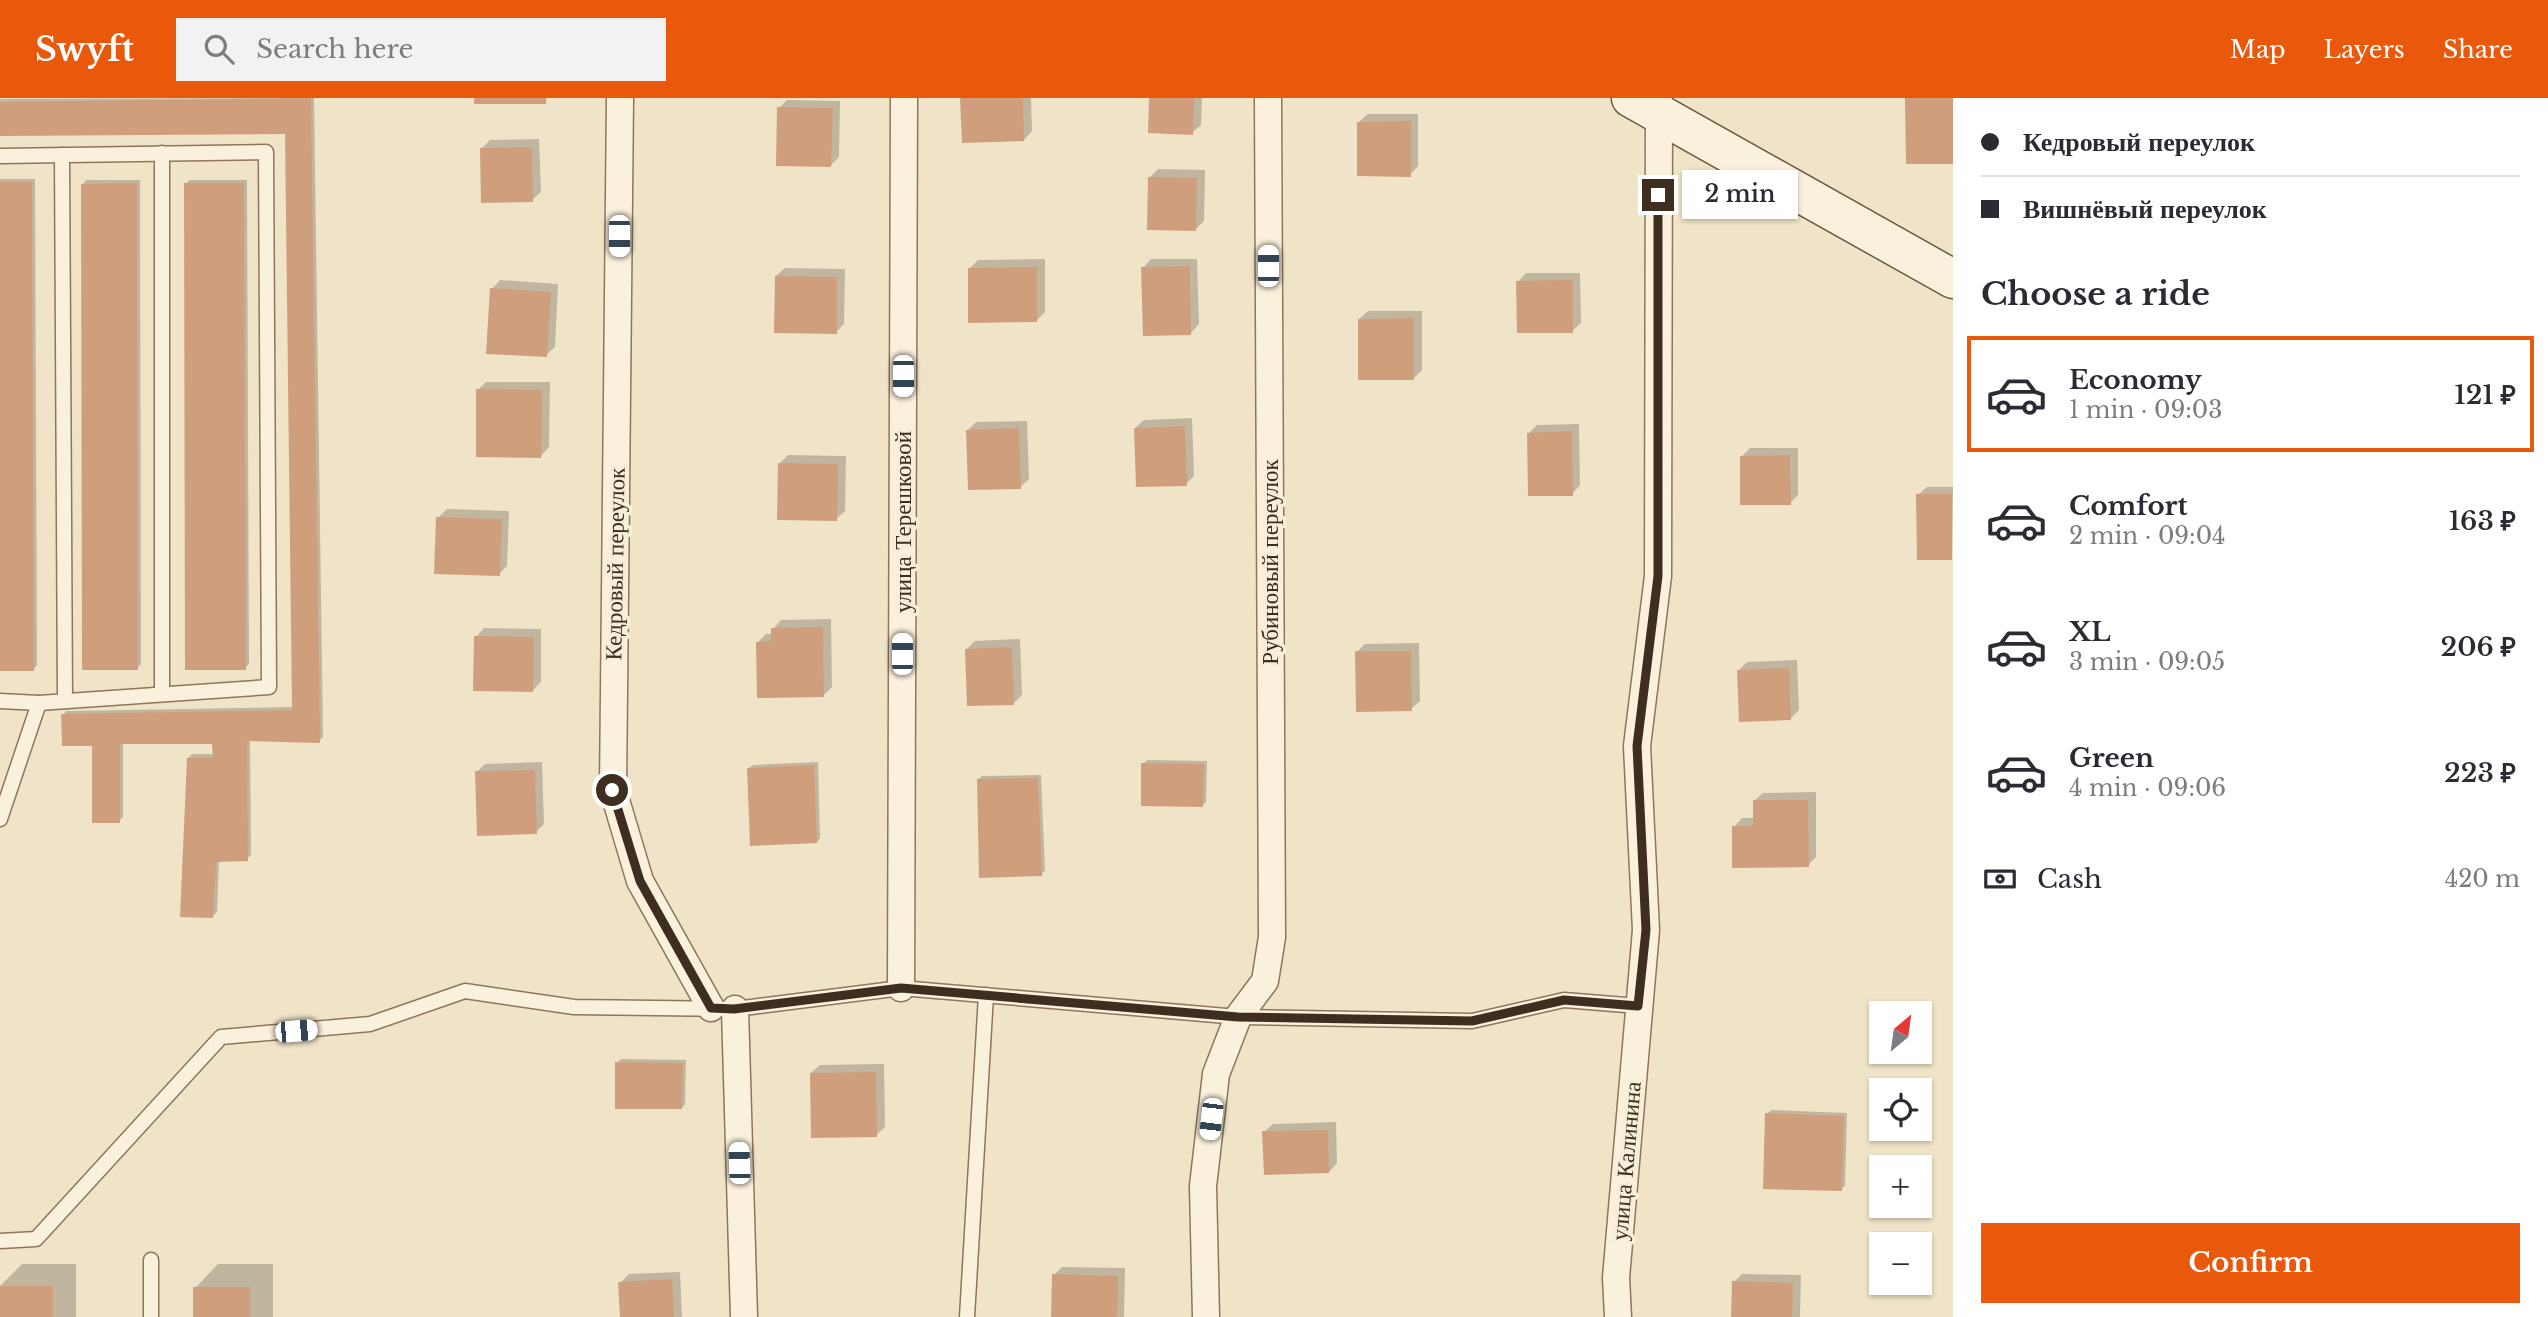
<!DOCTYPE html>
<meta charset="utf-8">
<style>
:root{--surface:#fff;--page:#f2f2f3;--text:#2b2b33;--muted:#7c7c81;--line:#e1e1e2;--accent:#ea580c}
body{margin:0;font-family:"Libre Baskerville",serif;background:var(--page);color:var(--text);height:100vh;display:flex;flex-direction:column;font-size:26px;white-space:nowrap}
*{box-sizing:border-box;margin:0}
p{font-size:23px;color:var(--muted)}
.icon{flex:none;width:38px;height:38px;fill:none;stroke:currentColor;stroke-width:2;stroke-linecap:round;stroke-linejoin:round}
.map{position:relative;flex:1;overflow:hidden}
.drawer{display:flex;flex-direction:column;background:var(--surface);width:595px}
.drawer>*{flex:none}
.top-card{display:grid;align-content:center;height:154px;padding:0 28px;background:var(--surface)}
.needle{width:46px;rotate:29deg}
.controls{position:absolute;left:1869px;top:903px;display:grid;gap:14px}
.controls a{display:grid;place-items:center;width:63px;height:63px;border-radius:0px;background:var(--surface);box-shadow:0 2px 5px #0004;font-size:35px}
.end{position:absolute;width:32px;height:32px;margin:-16px;border:9px solid #3d2e20;background:#fff;box-shadow:0 0 0 4px #fff}
.from{border-radius:50%}
.bubble{position:absolute;height:49px;border-radius:0px;background:var(--surface);box-shadow:0 2px 5px #0004;font-size:23px;font-weight:600;line-height:49px;text-align:center}
.car{position:absolute;width:21px;height:42px;margin:-21px -10px;border-radius:9px;box-shadow:0 0 5px 2px #0007;background:linear-gradient(#fff 24%,#345 0 40%,#fff 0 76%,#345 0 86%,#fff 0)}
.top-card b{display:flex;align-items:center;gap:24px;height:66px;font-size:26px}
.top-card b+b{border-top:2px solid var(--line)}
.top-card i{width:18px;height:18px;background:var(--text)}
ul{padding:0;list-style:none}
li{display:flex;align-items:center;gap:21px;height:116px;margin:0 14px 10px;padding:0 14px;border:4px solid transparent;border-radius:0px}
li div{flex:1}
li b{display:block;font-size:26px}
li em{font-style:normal;font-weight:600}
li.current{border-color:var(--accent)}
li>.icon{width:63px;height:63px;stroke-width:1.5}
h2{padding:0 28px;font-size:32px;line-height:84px}
.pay{display:flex;align-items:center;gap:18px;height:77px;padding:0 28px;font-size:26px}
.pay p{margin-inline-start:auto}
.primary-button{display:flex;gap:14px;margin-top:auto;padding:14px 28px}
.primary-button a{flex:1;height:80px;border-radius:0px;background:var(--accent);color:#fff;font-size:28px;font-weight:600;line-height:80px;text-align:center}
header{display:flex;align-items:center;gap:42px;box-sizing:border-box;height:98px;padding:0 35px;background:var(--accent);color:#fff}
header strong{font-size:33px}
nav{display:flex;gap:38px;margin-inline-start:auto;font-size:24px}
.search{width:490px;height:63px;background:var(--page);display:flex;align-items:center;gap:18px;box-sizing:border-box;padding:0 24px;border-radius:0px;color:var(--muted);font-size:26px}
main{display:flex;flex:1;min-height:0}
.map>svg:first-child{display:block}
</style>
<header>
<strong>Swyft</strong>
<div class="search"><svg class="icon" aria-label="search" viewBox="0 0 24 24"><circle cx="10" cy="10" r="6"/><path d="M15 15l6 6"/></svg>Search here</div>
<nav><a>Map</a><a>Layers</a><a>Share</a></nav>
</header>
<main>
<div class="map">
<svg width="1953" height="1219" viewBox="0 0 1953 1219">
<rect width="100%" height="100%" fill="#f0e4c8"/>
<g fill="#0003">
<polygon points="314,0 323,639 319,643 250,642 251,757 247,761 219,762 217,814 213,818 188,660 192,656 215,656 214,644 123,644 123,719 119,723 93,646 63,617 66,613 293,609 287,34 0,36 0,1"/>
<polygon points="962,0 1031,0 1032,33 1024,42"/>
<polygon points="1151,0 1202,0 1201,27 1192,35"/>
<polygon points="787,2 840,3 839,59 831,67 779,10"/>
<polygon points="1368,16 1418,16 1418,68 1410,77 1359,24"/>
<polygon points="539,41 541,94 532,102 482,50 490,42"/>
<polygon points="1158,71 1205,72 1204,123 1196,131 1150,79"/>
<polygon points="0,81 35,81 37,567 34,571 0,571"/>
<polygon points="86,82 140,82 141,566 137,570 83,86"/>
<polygon points="189,82 247,82 249,566 245,570 186,86"/>
<polygon points="1045,161 1045,214 1036,223 970,170 978,162"/>
<polygon points="1151,161 1197,161 1199,226 1191,235 1143,170"/>
<polygon points="785,170 845,171 844,226 836,234 776,178"/>
<polygon points="1526,175 1580,175 1581,225 1572,233 1518,184"/>
<polygon points="500,182 558,186 555,249 546,257 492,191"/>
<polygon points="1368,213 1422,213 1422,272 1414,280 1359,221"/>
<polygon points="486,284 550,284 549,349 541,358 478,292"/>
<polygon points="1192,320 1194,378 1186,386 1135,330 1144,322"/>
<polygon points="1027,323 1029,381 1020,389 968,332 976,324"/>
<polygon points="1579,326 1580,387 1572,396 1529,335 1537,327"/>
<polygon points="1750,350 1798,350 1798,397 1790,405 1741,359"/>
<polygon points="788,357 846,358 845,413 836,421 780,365"/>
<polygon points="1927,389 1953,389 1952,460 1918,397"/>
<polygon points="447,411 509,413 507,468 499,476 438,420"/>
<polygon points="831,521 832,589 823,598 758,544 766,536 773,536 773,531 781,522"/>
<polygon points="484,530 541,531 541,584 532,593 476,539"/>
<polygon points="1020,541 1022,597 1014,605 967,551 975,543"/>
<polygon points="1419,545 1420,603 1411,611 1357,554 1365,546"/>
<polygon points="1797,562 1799,612 1791,620 1739,572 1747,564"/>
<polygon points="1147,662 1207,663 1206,704 1202,708 1143,666"/>
<polygon points="542,664 544,726 536,734 477,674 485,666"/>
<polygon points="818,664 820,740 817,744 749,670 753,667"/>
<polygon points="1041,677 1045,773 1041,776 978,682 982,678"/>
<polygon points="1816,694 1816,759 1808,767 1734,729 1742,720 1754,720 1754,703 1763,695"/>
<polygon points="621,961 686,962 685,1006 682,1010 617,965"/>
<polygon points="884,966 885,1029 876,1037 811,975 820,967"/>
<polygon points="1771,1012 1847,1015 1845,1088 1841,1091 1767,1016"/>
<polygon points="1336,1024 1337,1065 1329,1074 1264,1034 1273,1026"/>
<polygon points="22,1166 76,1166 76,1219 0,1219 0,1188"/>
<polygon points="218,1166 273,1166 273,1219 195,1219 195,1190"/>
<polygon points="1062,1169 1125,1170 1124,1219 1053,1219 1054,1177"/>
<polygon points="680,1174 682,1219 622,1219 620,1185 629,1176"/>
<polygon points="1742,1176 1801,1177 1800,1219 1733,1219 1734,1184"/>
</g>
<g fill="#cf9f7d">
<polygon points="311,0 320,645 247,643 248,763 216,764 213,820 180,819 187,660 213,659 212,646 120,646 120,725 92,725 92,648 62,648 61,616 292,612 285,36 0,38 0,4"/>
<rect x="474" y="0" width="72" height="6"/>
<polygon points="960,0 1023,0 1024,43 962,45"/>
<polygon points="1149,0 1194,0 1193,37 1148,35"/>
<polygon points="1905,0 1953,0 1953,66 1906,66"/>
<polygon points="777,9 833,10 831,69 776,68"/>
<polygon points="1411,23 1411,79 1357,78 1357,24"/>
<polygon points="532,49 533,104 481,105 480,50"/>
<polygon points="1148,79 1197,80 1196,133 1147,132"/>
<polygon points="0,84 32,84 34,573 0,573"/>
<polygon points="137,85 138,572 82,572 81,86"/>
<polygon points="184,85 244,85 246,572 185,572"/>
<polygon points="1190,168 1191,237 1143,238 1141,169"/>
<polygon points="1037,169 1037,224 968,225 968,170"/>
<polygon points="775,178 837,179 837,236 774,235"/>
<polygon points="1573,182 1573,235 1517,235 1516,183"/>
<polygon points="490,190 551,194 547,259 486,256"/>
<polygon points="1414,220 1414,282 1358,282 1358,221"/>
<polygon points="476,291 542,292 541,360 476,359"/>
<polygon points="1185,328 1187,388 1136,389 1134,330"/>
<polygon points="1019,330 1021,391 968,392 966,332"/>
<polygon points="1572,333 1573,398 1528,398 1527,335"/>
<polygon points="1790,357 1791,407 1740,407 1740,358"/>
<polygon points="778,365 838,366 837,423 777,422"/>
<polygon points="1916,396 1952,396 1952,462 1917,462"/>
<polygon points="436,419 502,421 500,478 434,476"/>
<polygon points="823,529 824,599 757,600 756,544 771,543 771,530"/>
<polygon points="474,538 534,539 533,594 473,593"/>
<polygon points="1012,549 1014,607 967,608 965,551"/>
<polygon points="1355,553 1411,553 1412,613 1356,614"/>
<polygon points="1789,570 1791,622 1739,624 1737,572"/>
<polygon points="1141,665 1204,666 1203,709 1141,708"/>
<polygon points="814,667 817,745 750,748 747,670"/>
<polygon points="535,672 537,736 477,738 475,673"/>
<polygon points="1038,680 1042,778 979,780 977,681"/>
<polygon points="1753,702 1808,702 1809,769 1732,770 1732,728 1753,728"/>
<polygon points="615,964 683,965 682,1011 615,1011"/>
<polygon points="876,974 877,1039 811,1040 810,975"/>
<polygon points="1765,1015 1844,1018 1842,1093 1763,1091"/>
<polygon points="1328,1032 1329,1075 1264,1077 1262,1033"/>
<polygon points="1052,1176 1118,1178 1117,1219 1051,1219"/>
<polygon points="672,1181 674,1219 620,1219 618,1184"/>
<polygon points="1732,1183 1793,1185 1792,1219 1731,1219"/>
<rect x="0" y="1188" width="53" height="31"/>
<rect x="193" y="1189" width="57" height="30"/>
</g>
<g fill="none" stroke-linecap="round" stroke-linejoin="round">
<g stroke="#8d765c" stroke-width="17">
<g id="service">
<polyline points="162,55 162,596"/>
<polyline points="62,57 65,603"/>
<polyline points="0,58 266,54 269,589 39,605 0,603"/>
<polyline points="0,721 39,605"/>
<polyline points="0,1143 36,1141 221,939 370,926 465,893 574,909 735,911 901,890 1238,919 1472,923 1564,902 1638,908"/>
<polyline points="151,1162 151,1219"/>
<polyline points="967,1219 986,897"/>
</g>
</g>
<g stroke="#8d765c" stroke-width="29">
<g id="minor">
<polyline points="620,0 613,692 640,783 711,910"/>
<polyline points="901,890 904,0"/>
<polyline points="735,911 744,1219"/>
<polyline points="1206,1219 1203,1088 1216,976 1238,919 1265,883 1272,839 1268,0"/>
<polyline points="1618,1219 1616,1180 1646,832 1637,648 1658,478 1659,2"/>
</g>
</g>
<g stroke="#6f573f" stroke-width="41">
<polyline id="secondary" points="1631,0 1953,181"/>
</g>
<use href="#service" stroke="#faf1dc" stroke-width="14"/>
<use href="#minor" stroke="#faf1dc" stroke-width="26"/>
<use href="#secondary" stroke="#faf1dc" stroke-width="38"/>
</g>
<g fill="none" stroke-linecap="round" stroke-linejoin="round">
<polyline stroke="#3d2e20" stroke-width="9" points="612,692 640,783 711,910 734,911 901,890 1238,919 1472,923 1564,902 1638,908 1646,832 1637,648 1658,478 1658,97"/>
</g>
<g text-anchor="middle" dominant-baseline="central" stroke-width="7" stroke-linejoin="round" paint-order="stroke">
<g font-size="23" fill="#3d2e20" stroke="#f7eed8">
<text transform="translate(903 424) rotate(-90)">улица Терешковой</text>
<text transform="translate(1270 464) rotate(-90)">Рубиновый переулок</text>
<text transform="translate(615 466) rotate(-89)">Кедровый переулок</text>
<text transform="translate(1626 1063) rotate(-85)">улица Калинина</text>
</g>
</g>
</svg>
<div class="controls">
<a><svg class="needle" viewBox="-14 -14 28 28"><path d="M0-13l5 13h-10z" fill="#e53935"/><path d="M0 13l5-13h-10z" fill="#7c7c81"/></svg></a>
<a><svg class="icon" aria-label="locate" viewBox="0 0 24 24"><circle cx="12" cy="12" r="6"/><path d="M12 2v4M12 18v4M2 12h4M18 12h4"/></svg></a>
<a>+</a>
<a>−</a>
</div>
<i class="end from" style="left:612px;top:692px"></i>
<i class="end" style="left:1658px;top:97px"></i>
<div class="bubble" style="left:1682px;top:72px;width:116px">2 min</div>
<i class="car" style="left:619px;top:138px;rotate:180deg"></i>
<i class="car" style="left:1268px;top:168px;rotate:0deg"></i>
<i class="car" style="left:903px;top:278px;rotate:180deg"></i>
<i class="car" style="left:902px;top:556px;rotate:0deg"></i>
<i class="car" style="left:296px;top:933px;rotate:85deg"></i>
<i class="car" style="left:1211px;top:1021px;rotate:187deg"></i>
<i class="car" style="left:739px;top:1065px;rotate:358deg"></i>
</div>
<section class="drawer">
<div class="top-card">
<b><i class="from"></i>Кедровый переулок</b>
<b><i></i>Вишнёвый переулок</b>
</div>
<h2>Choose a ride</h2>
<ul>
<li class="current"><svg class="icon" aria-label="car" viewBox="0 0 24 24"><path d="M5 17H2v-5l4-1 3-4h7l3 4 3 1v5h-3M9 17h6M6 11h13"/><circle cx="7" cy="17" r="2"/><circle cx="17" cy="17" r="2"/></svg><div><b>Economy</b><p>1 min · 09:03</p></div><em>121 ₽</em></li>
<li><svg class="icon" aria-label="car" viewBox="0 0 24 24"><path d="M5 17H2v-5l4-1 3-4h7l3 4 3 1v5h-3M9 17h6M6 11h13"/><circle cx="7" cy="17" r="2"/><circle cx="17" cy="17" r="2"/></svg><div><b>Comfort</b><p>2 min · 09:04</p></div><em>163 ₽</em></li>
<li><svg class="icon" aria-label="car" viewBox="0 0 24 24"><path d="M5 17H2v-5l4-1 3-4h7l3 4 3 1v5h-3M9 17h6M6 11h13"/><circle cx="7" cy="17" r="2"/><circle cx="17" cy="17" r="2"/></svg><div><b>XL</b><p>3 min · 09:05</p></div><em>206 ₽</em></li>
<li><svg class="icon" aria-label="car" viewBox="0 0 24 24"><path d="M5 17H2v-5l4-1 3-4h7l3 4 3 1v5h-3M9 17h6M6 11h13"/><circle cx="7" cy="17" r="2"/><circle cx="17" cy="17" r="2"/></svg><div><b>Green</b><p>4 min · 09:06</p></div><em>223 ₽</em></li>
</ul>
<div class="pay"><svg class="icon" aria-label="cash" viewBox="0 0 24 24"><path d="M3 7h18v10H3z"/><circle cx="12" cy="12" r="2"/></svg>Cash<p>420 m</p></div>
<div class="primary-button"><a>Confirm</a></div>
</section>
</main>
